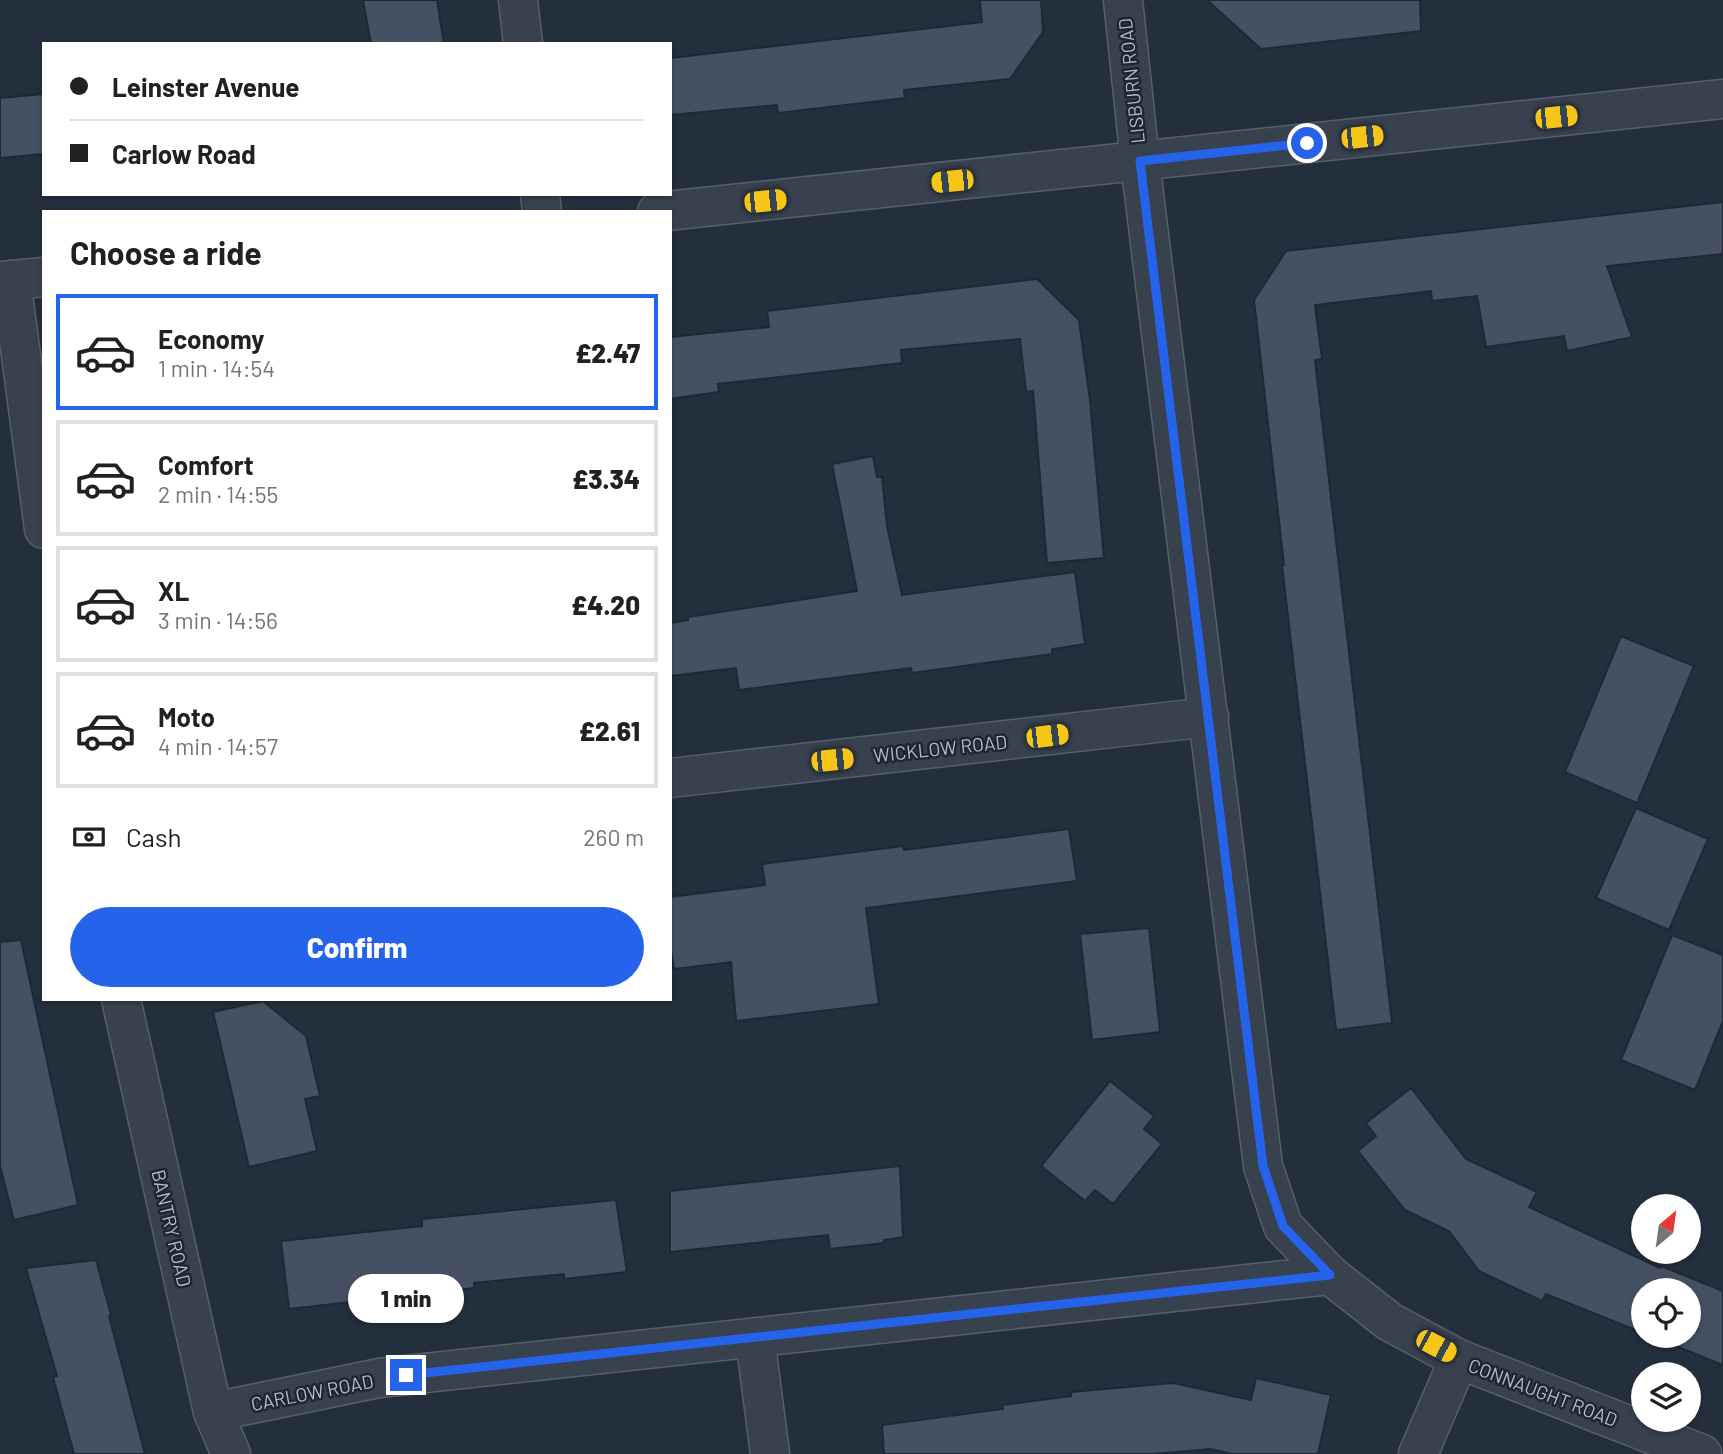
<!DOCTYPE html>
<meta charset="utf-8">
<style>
:root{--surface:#fff;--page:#f6f6f6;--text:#202124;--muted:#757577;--line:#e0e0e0;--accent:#2563eb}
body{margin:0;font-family:Barlow,sans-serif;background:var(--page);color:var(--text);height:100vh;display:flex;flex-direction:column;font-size:26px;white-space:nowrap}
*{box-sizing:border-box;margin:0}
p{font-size:23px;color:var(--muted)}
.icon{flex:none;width:38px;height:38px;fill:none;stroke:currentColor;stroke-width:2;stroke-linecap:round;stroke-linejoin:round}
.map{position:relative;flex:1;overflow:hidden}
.panel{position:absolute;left:42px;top:210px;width:630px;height:791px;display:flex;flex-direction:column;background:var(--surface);border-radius:0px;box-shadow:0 2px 5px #0004}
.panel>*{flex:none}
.banner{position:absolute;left:42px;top:42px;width:630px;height:154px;border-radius:0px;box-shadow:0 2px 5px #0004;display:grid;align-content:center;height:154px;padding:0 28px;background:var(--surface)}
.needle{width:46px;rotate:29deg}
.buttons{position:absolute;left:1631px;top:1194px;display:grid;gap:14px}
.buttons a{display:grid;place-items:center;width:70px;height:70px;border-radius:50%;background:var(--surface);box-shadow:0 2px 5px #0004;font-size:35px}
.end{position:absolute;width:32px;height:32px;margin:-16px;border:9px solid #2563eb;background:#fff;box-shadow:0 0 0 4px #fff}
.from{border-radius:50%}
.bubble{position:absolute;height:49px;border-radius:24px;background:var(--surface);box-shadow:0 2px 5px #0004;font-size:23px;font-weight:800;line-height:49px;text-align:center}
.car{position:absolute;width:21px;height:42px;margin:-21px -10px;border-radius:9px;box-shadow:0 0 5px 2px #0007;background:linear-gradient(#f5c518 24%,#345 0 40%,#f5c518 0 76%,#345 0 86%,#f5c518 0)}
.banner b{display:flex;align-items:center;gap:24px;height:66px;font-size:26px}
.banner b+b{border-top:2px solid var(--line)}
.banner i{width:18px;height:18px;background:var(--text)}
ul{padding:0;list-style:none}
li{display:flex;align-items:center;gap:21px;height:116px;margin:0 14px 10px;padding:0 14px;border:4px solid var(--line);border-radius:0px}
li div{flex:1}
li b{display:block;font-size:26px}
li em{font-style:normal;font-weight:800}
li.active{border-color:var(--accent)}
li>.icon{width:63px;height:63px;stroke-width:1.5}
h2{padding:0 28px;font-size:32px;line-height:84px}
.pay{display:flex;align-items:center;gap:18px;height:77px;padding:0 28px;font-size:26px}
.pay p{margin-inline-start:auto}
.cta{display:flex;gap:14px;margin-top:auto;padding:14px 28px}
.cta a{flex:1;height:80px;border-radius:42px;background:var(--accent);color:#fff;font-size:28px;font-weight:800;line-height:80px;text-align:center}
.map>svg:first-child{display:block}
</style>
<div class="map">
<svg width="1723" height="1454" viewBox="0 0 1723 1454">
<rect width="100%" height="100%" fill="#242f3e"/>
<g fill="#455162" stroke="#1f2835" stroke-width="2">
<polygon points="363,0 437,0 444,44 371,44"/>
<polygon points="980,0 1041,0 1043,32 1010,79 904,90 905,98 778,113 777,105 670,115 670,58 982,22"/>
<polygon points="1207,0 1420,0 1421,31 1261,49"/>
<polygon points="44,94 44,154 0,158 0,98"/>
<polygon points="1723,202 1723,254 1607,266 1632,337 1567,351 1564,336 1486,347 1477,296 1432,301 1431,291 1315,305 1322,359 1315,360 1392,1023 1336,1030 1282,565 1284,565 1254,300 1286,251"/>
<polygon points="1037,279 1079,320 1090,401 1104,558 1047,563 1033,391 1026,392 1020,339 901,350 902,363 718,384 719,392 670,399 670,337 769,327 767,311"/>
<polygon points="873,456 877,477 882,477 887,526 902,595 1075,572 1085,644 1052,649 1052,654 912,673 911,668 739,690 736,668 670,676 670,623 688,620 688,617 857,591 832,464"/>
<polygon points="1621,636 1694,666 1637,803 1565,772"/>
<polygon points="1636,808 1708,839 1669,930 1596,898"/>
<polygon points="1069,829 1077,881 866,908 879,1004 736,1021 731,962 674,969 670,944 670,897 765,885 762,864 903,846 904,850"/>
<polygon points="1149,928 1160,1032 1092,1040 1080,934"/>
<polygon points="1672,935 1723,955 1723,1021 1695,1090 1621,1060"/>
<polygon points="21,940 78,1205 14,1220 0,1166 0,942"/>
<polygon points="263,1001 306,1036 320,1096 305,1099 317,1151 249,1167 213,1012"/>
<polygon points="1110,1081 1154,1116 1144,1129 1162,1144 1113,1204 1095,1190 1085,1201 1041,1166"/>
<polygon points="1411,1088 1466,1159 1537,1192 1529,1207 1660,1268 1661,1266 1723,1291 1723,1365 1649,1335 1689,1335 1689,1290 1643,1290 1643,1333 1546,1294 1542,1301 1479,1271 1449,1231 1405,1210 1358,1151 1376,1136 1366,1123"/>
<polygon points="900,1166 903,1237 884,1240 884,1243 830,1249 828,1235 670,1252 670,1191"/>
<polygon points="616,1200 627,1272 564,1279 564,1274 474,1283 474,1288 289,1309 281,1241 422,1226 422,1219"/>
<polygon points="96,1260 111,1315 109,1316 145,1454 74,1454 53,1377 57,1376 26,1268"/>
<polygon points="1256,1378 1331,1395 1318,1454 1232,1454 1211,1449 1153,1454 884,1454 882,1425 1003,1409 1002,1405 1071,1396 1071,1392 1173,1383 1251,1400"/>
</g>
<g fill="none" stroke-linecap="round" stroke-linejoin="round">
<g stroke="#565f6c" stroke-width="41">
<g id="minor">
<polyline points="518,0 523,44"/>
<polyline points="1123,0 1140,161 1263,1166 1283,1226 1330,1275 1390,1322 1459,1359 1702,1454"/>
<polyline points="540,194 542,212"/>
<polyline points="657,212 1723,99"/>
<polyline points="11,280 44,529"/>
<polyline points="0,281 44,277"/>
<polyline points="670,778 1209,717"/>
<polyline points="121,999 213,1412 231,1454"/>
<polyline points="755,1338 770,1454"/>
<polyline points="213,1412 379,1378 1330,1275"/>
<polyline points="1418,1454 1459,1359"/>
</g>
</g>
<use href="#minor" stroke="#38414e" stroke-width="38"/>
</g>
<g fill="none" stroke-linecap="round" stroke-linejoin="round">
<polyline stroke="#2563eb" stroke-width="9" points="406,1375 1330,1275 1283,1226 1263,1166 1140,161 1307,143"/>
</g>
<g text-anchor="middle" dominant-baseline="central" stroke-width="5" stroke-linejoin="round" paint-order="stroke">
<g font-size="19" fill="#b4bcc9" stroke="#1d2633">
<text transform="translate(1131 81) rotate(-96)">LISBURN ROAD</text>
<text transform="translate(940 748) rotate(-6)">WICKLOW ROAD</text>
<text transform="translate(172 1228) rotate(77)">BANTRY ROAD</text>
<text transform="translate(312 1392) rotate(-11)">CARLOW ROAD</text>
<text transform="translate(1543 1392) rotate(21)">CONNAUGHT ROAD</text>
</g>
</g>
</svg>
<div class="buttons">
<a><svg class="needle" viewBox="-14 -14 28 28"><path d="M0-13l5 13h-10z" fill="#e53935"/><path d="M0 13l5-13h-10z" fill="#757577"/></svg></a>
<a><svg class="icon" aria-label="locate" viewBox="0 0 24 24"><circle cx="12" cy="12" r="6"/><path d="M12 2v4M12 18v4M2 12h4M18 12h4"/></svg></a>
<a><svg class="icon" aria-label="layers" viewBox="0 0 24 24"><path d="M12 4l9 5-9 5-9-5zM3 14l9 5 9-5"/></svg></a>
</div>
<i class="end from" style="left:1307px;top:143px"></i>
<i class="end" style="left:406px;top:1375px"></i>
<div class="bubble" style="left:348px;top:1274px;width:116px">1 min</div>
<i class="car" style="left:1556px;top:117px;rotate:84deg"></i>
<i class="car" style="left:1362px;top:137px;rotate:84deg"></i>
<i class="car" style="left:952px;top:181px;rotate:264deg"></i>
<i class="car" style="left:765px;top:201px;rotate:84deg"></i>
<i class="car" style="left:1047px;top:736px;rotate:83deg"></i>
<i class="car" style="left:832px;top:760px;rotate:84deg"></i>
<i class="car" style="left:1436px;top:1346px;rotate:118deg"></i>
<div class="banner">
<b><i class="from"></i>Leinster Avenue</b>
<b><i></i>Carlow Road</b>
</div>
<section class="panel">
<h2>Choose a ride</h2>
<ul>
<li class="active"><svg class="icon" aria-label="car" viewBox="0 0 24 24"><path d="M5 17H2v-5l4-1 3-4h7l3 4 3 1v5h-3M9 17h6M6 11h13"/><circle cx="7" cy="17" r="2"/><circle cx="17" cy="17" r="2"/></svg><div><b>Economy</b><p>1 min · 14:54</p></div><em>£2.47</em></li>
<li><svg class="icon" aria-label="car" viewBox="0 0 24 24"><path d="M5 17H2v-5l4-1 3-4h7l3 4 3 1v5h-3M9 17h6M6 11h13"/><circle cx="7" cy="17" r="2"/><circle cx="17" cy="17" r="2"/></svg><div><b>Comfort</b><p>2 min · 14:55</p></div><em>£3.34</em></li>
<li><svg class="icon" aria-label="car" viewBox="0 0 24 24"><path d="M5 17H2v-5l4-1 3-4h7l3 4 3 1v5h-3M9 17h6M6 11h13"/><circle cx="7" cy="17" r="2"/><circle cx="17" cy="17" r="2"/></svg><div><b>XL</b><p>3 min · 14:56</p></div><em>£4.20</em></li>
<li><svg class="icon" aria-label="car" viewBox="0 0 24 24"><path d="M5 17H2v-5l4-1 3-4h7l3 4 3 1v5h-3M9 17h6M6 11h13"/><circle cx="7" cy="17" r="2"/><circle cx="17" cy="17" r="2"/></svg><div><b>Moto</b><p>4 min · 14:57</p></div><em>£2.61</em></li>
</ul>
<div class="pay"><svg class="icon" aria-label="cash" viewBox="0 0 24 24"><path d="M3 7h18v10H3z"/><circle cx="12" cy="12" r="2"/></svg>Cash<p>260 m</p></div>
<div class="cta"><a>Confirm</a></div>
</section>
</div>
